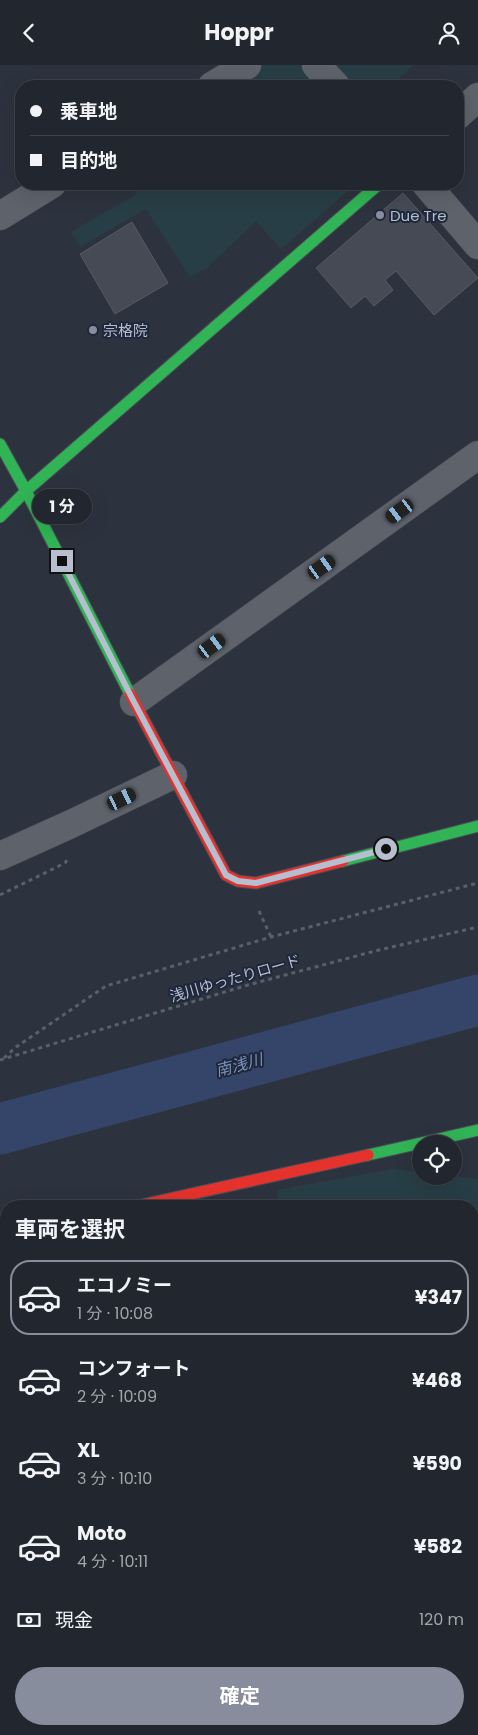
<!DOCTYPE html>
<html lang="ja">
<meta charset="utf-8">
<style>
:root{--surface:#22262e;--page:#2e323a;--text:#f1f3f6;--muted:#a2a5aa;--line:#3f434a;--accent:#878d9c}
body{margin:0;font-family:Poppins,"Noto Sans JP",sans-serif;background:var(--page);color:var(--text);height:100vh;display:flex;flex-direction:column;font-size:19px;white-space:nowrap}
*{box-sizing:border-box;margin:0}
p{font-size:16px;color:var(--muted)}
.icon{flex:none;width:28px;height:28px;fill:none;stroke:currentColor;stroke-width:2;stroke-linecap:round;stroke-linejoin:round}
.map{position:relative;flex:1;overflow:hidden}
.side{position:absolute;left:0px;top:1135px;width:479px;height:535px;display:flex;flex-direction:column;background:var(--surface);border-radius:20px 20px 0 0;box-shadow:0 5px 20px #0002,0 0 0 1px var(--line)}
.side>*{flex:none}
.banner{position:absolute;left:15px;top:15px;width:449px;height:110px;border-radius:20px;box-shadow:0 5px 20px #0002,0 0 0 1px var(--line);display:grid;align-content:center;height:110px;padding:0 15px;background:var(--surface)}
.tools{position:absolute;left:412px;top:1070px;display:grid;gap:10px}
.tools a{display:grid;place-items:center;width:50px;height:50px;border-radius:50%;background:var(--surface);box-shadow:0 5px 20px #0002,0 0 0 1px var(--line);font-size:25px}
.end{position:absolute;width:22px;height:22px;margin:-11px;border:6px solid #b7becf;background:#111;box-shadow:0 0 0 2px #111}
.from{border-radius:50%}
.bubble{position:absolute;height:35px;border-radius:18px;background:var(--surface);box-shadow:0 5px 20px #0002,0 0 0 1px var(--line);font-size:16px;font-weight:700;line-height:35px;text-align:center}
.car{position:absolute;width:15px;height:30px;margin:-15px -8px;border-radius:6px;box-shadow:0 0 4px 1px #0007;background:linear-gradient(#222 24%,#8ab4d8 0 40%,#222 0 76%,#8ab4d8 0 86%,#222 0)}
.banner b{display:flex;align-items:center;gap:18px;height:48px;font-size:19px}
.banner b+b{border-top:1px solid var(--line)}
.banner i{width:12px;height:12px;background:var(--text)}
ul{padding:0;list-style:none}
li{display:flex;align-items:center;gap:15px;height:75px;margin:0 10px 8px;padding:0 5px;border:2px solid transparent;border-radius:20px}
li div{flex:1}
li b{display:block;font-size:19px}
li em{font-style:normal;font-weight:700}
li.selected{border-color:var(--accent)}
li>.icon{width:45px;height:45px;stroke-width:1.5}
h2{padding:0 15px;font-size:22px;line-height:60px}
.pay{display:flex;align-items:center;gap:12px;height:55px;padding:0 15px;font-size:19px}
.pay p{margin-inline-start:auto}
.button{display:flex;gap:10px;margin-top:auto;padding:10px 15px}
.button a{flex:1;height:58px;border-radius:30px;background:var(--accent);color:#fff;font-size:20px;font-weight:700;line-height:58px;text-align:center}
header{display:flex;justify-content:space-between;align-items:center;height:65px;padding:0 15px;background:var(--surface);font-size:22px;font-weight:700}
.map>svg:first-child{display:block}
</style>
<header><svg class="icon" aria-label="back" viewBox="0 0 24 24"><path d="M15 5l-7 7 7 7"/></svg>Hoppr<svg class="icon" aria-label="person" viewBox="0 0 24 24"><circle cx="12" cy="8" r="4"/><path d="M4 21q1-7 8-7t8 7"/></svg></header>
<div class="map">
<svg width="478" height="1670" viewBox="0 0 478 1670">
<rect width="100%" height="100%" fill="#2d333e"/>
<g fill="#283e46">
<polygon points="247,0 413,0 392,21 212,21"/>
<polygon points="131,119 356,119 281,184 256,156 207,203 190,212 146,144 80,182 71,167 137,129"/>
<polygon points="393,1104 421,1107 421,1111 454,1111 478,1114 478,1222 473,1222 472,1141 278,1141 277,1125"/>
</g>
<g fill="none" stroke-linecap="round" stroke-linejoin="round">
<polyline stroke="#344569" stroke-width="51" points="0,1064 478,935"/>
</g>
<g fill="#454a54" stroke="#555b65">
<polygon points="403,128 478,213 434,250 396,206 385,215 393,225 374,241 365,231 351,243 316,203"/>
<polygon points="132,157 168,218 115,249 80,189"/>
<rect x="472" y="1336" width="6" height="47"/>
<polygon points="478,1535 478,1569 472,1564 472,1558 476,1553 472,1550 472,1541"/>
</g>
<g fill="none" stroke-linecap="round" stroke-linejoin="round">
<g stroke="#4a4e56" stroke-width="18">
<g id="lane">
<polyline points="0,1270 6,1271"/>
<polyline points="472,1600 478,1607"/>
<polyline points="153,1670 157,1664"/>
<polyline points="292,1670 296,1664"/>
</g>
</g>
<g stroke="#4a4e56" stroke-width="29">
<g id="street">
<polyline points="316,0 336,21"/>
<polyline points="212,21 247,0"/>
<polyline points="458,50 478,32"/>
<polyline points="426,119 478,180"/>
<polyline points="0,151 52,119"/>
<polyline points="134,637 478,390"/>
<polyline points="0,791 71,759 173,710"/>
<polyline points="0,1376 6,1370"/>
<polyline points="472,1441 478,1438"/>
<polyline points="396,1670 397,1664"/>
</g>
</g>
<g stroke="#4a4e56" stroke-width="13">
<g id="fast">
<polyline points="0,379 26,426 130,629"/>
<polyline points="0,452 26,426 379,119"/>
<polyline points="343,796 478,761"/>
<polyline points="368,1090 478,1065"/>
<polyline points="112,1664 117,1670"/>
</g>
</g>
<g stroke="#4a4e56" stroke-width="13">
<g id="slow">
<polyline points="0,1178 6,1176"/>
<polyline points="0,1539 6,1546"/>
</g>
</g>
<g stroke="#4a4e56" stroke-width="13">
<g id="jam">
<polyline points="130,629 226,810 238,816 256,818 343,796"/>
<polyline points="137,1141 368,1090"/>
</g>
</g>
<g stroke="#5a6069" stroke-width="3" stroke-dasharray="4 4" stroke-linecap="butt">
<polyline points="0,830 65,798 69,792"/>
<polyline points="259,846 271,872"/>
<polyline points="4,993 16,982 106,921 271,872 478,818"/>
<polyline points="0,995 248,920 379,885 478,862"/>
</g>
<use href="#lane" stroke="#5e626b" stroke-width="16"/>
<use href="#street" stroke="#5e626b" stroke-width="28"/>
<use href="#fast" stroke="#30b455" stroke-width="11"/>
<use href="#slow" stroke="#ff9f0a" stroke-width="11"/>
<use href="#jam" stroke="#e5322d" stroke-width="11"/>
</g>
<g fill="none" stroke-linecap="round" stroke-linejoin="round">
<polyline stroke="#b7becf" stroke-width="6" points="62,496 134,637 226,810 238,816 256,818 386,784"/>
</g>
<g fill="#878d9c" stroke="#1e273b" stroke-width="2">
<circle cx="380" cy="150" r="5"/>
<circle cx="93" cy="265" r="5"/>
</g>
<g text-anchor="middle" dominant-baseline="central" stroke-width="4" stroke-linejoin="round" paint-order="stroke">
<g font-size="15" fill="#b7becf" stroke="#1e273b" text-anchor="start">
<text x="390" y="150">Due Tre</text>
<text x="103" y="265">宗格院</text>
</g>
<g font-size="15" fill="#b7becf" stroke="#1e273b">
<text transform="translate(235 913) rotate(-16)">浅川ゆったりロード</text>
</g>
<g font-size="16" font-style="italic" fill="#7c90b9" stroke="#1e273b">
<text transform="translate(239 1000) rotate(-15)">南浅川</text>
</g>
</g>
</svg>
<div class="tools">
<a><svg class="icon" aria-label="locate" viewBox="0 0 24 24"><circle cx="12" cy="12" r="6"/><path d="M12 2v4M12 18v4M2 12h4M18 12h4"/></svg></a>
</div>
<i class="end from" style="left:386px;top:784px"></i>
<i class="end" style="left:62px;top:496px"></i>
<div class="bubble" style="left:32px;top:424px;width:60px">1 分</div>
<i class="car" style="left:400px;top:446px;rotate:234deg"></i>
<i class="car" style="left:322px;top:502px;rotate:55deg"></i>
<i class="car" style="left:212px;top:581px;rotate:54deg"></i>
<i class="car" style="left:122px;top:734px;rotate:64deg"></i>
<div class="banner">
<b><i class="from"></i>乗車地</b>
<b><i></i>目的地</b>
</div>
<section class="side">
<h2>車両を選択</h2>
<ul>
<li class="selected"><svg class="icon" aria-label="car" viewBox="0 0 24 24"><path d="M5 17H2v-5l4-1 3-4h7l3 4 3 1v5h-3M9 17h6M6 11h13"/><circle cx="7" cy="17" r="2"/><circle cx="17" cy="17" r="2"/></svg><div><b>エコノミー</b><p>1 分 · 10:08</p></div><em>¥347</em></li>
<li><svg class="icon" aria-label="car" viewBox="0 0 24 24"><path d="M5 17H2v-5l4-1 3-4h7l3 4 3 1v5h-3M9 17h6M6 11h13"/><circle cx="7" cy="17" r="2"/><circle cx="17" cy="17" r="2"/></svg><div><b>コンフォート</b><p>2 分 · 10:09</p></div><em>¥468</em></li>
<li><svg class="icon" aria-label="car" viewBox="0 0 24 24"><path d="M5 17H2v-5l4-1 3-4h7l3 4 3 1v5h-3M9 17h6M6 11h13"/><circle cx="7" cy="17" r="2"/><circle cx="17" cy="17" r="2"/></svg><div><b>XL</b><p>3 分 · 10:10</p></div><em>¥590</em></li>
<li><svg class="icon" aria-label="car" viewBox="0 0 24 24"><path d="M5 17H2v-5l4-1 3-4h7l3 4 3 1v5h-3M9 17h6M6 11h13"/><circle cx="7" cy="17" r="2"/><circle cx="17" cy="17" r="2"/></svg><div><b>Moto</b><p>4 分 · 10:11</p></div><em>¥582</em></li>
</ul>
<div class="pay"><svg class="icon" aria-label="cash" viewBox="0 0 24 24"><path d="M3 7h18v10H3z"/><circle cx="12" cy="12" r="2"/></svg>現金<p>120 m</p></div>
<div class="button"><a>確定</a></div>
</section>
</div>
